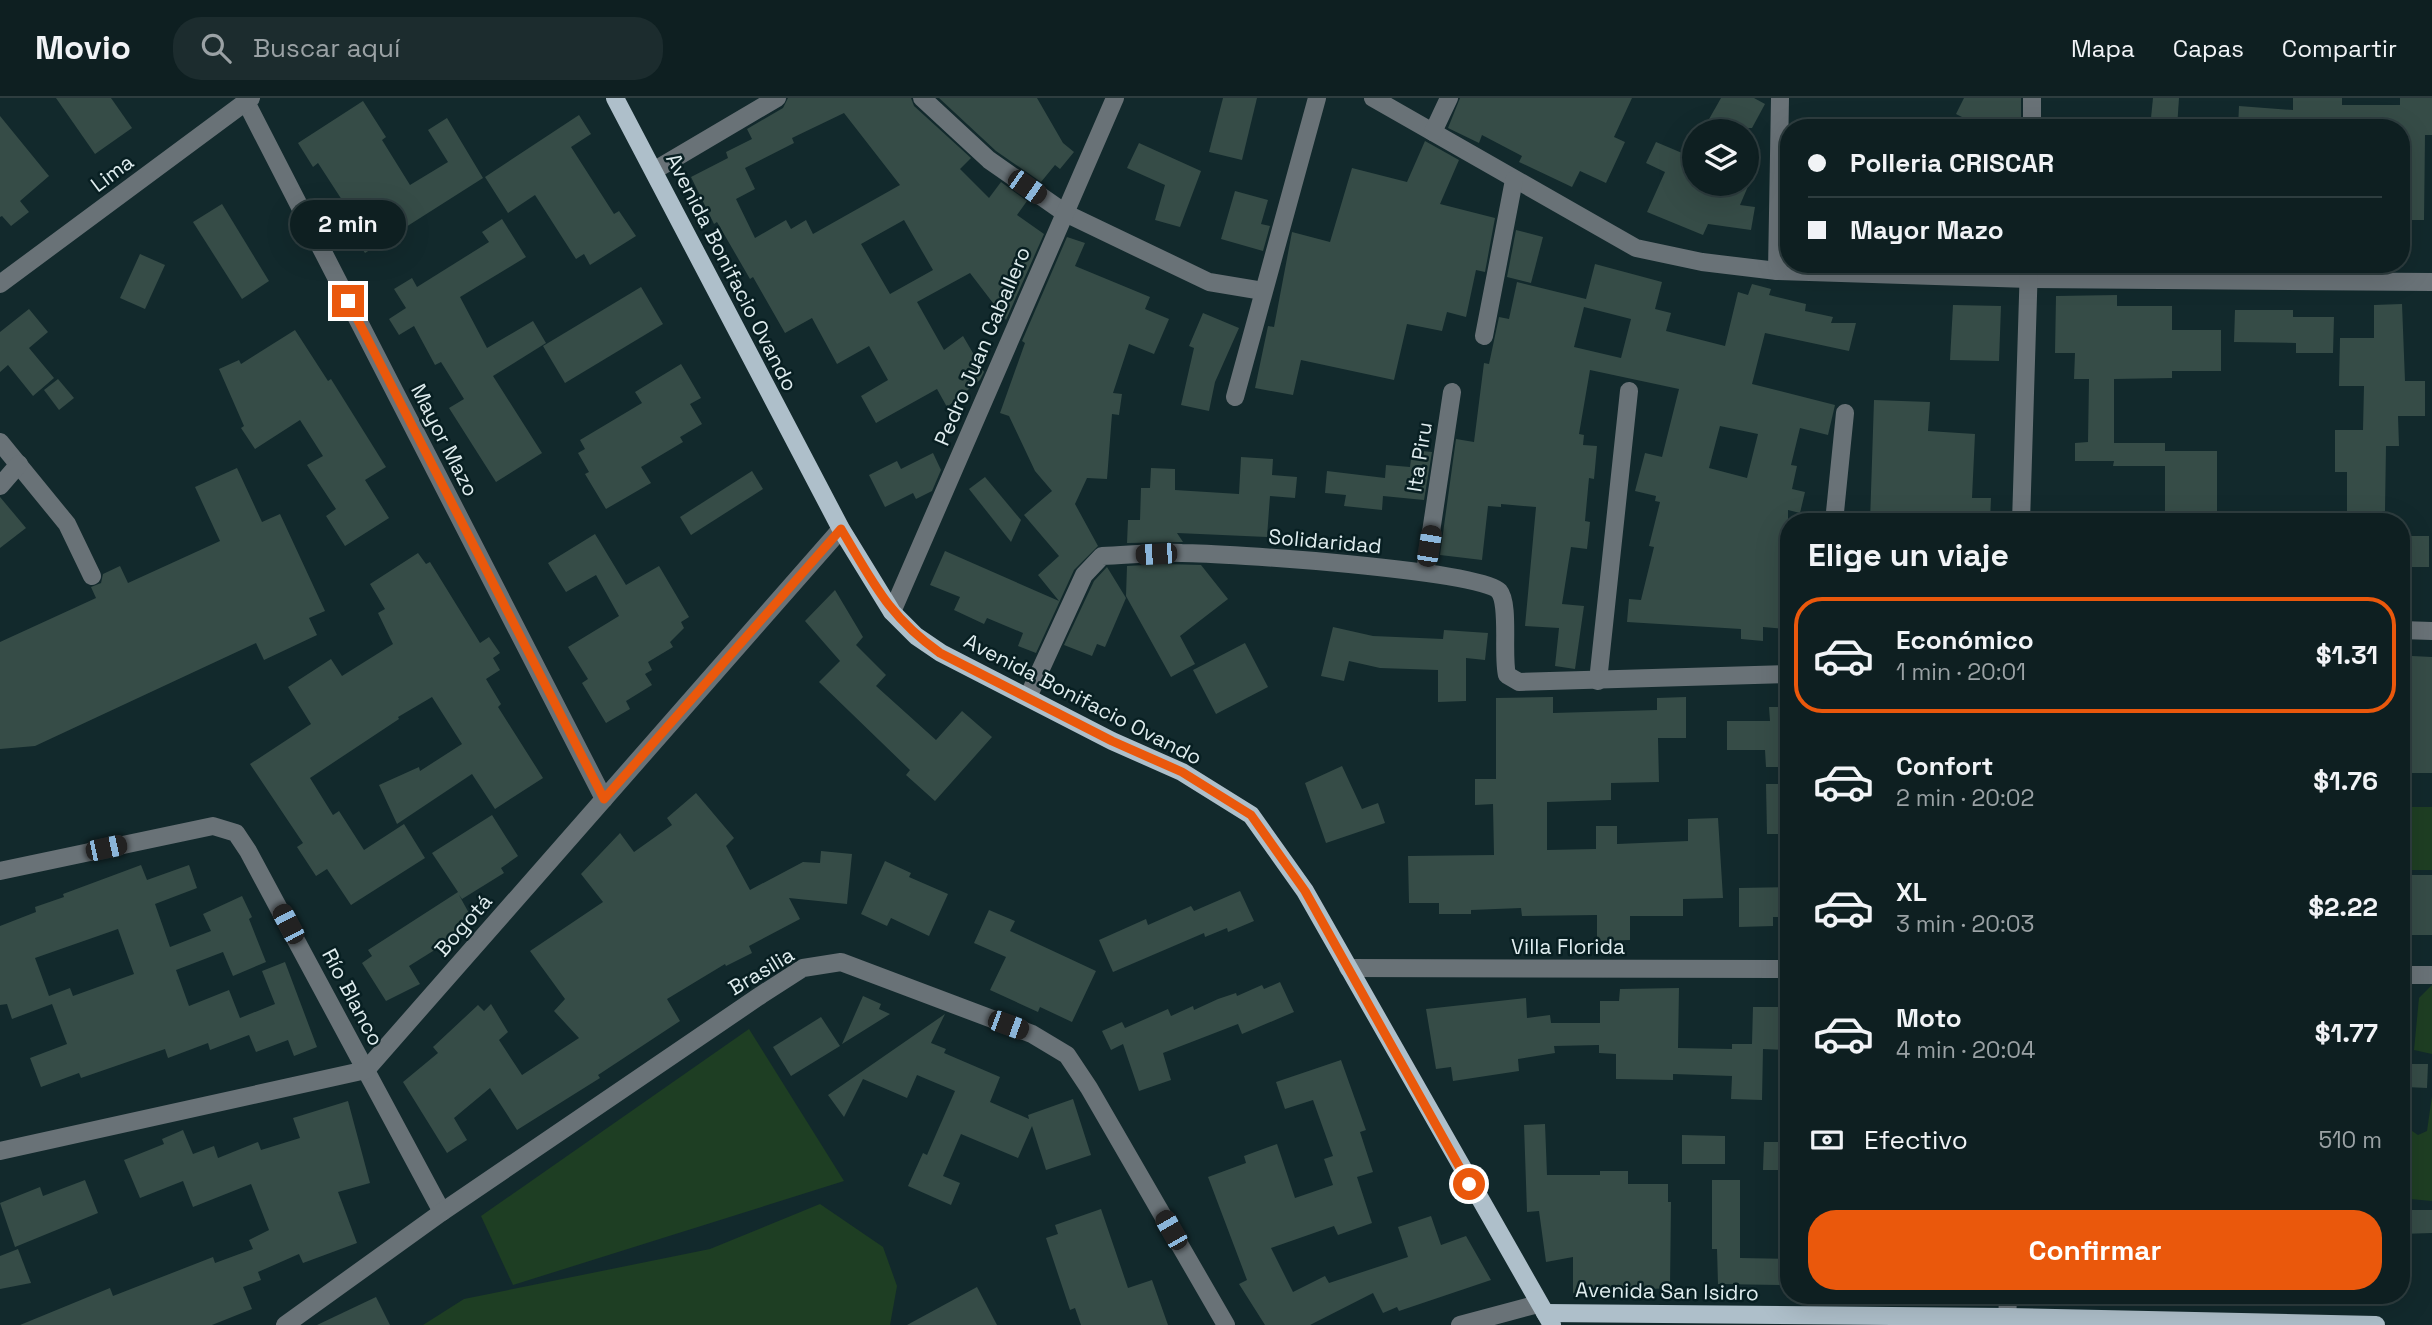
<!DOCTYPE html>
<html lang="es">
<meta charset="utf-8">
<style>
:root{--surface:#0e1f21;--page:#1c2c2e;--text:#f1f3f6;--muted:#9ba2a5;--line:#2e3d3f;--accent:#ea580c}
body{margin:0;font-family:"Space Grotesk",sans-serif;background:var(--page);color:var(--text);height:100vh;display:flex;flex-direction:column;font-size:26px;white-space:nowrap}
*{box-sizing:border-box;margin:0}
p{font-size:23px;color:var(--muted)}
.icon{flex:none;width:38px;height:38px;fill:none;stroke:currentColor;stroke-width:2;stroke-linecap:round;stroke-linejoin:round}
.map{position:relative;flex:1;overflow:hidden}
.sheet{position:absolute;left:1780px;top:415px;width:630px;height:791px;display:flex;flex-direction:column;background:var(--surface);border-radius:28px;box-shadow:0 7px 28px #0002,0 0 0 2px var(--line)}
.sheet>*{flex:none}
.top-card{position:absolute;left:1780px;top:21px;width:630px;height:154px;border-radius:28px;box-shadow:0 7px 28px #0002,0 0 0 2px var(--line);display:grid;align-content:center;height:154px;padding:0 28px;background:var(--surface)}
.fabs{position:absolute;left:1682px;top:21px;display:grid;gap:14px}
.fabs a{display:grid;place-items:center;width:77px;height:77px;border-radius:50%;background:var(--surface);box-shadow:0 7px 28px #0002,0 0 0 2px var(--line);font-size:35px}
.end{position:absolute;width:32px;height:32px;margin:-16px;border:9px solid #ea580c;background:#fff;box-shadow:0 0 0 4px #fff}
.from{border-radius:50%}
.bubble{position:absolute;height:49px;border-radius:24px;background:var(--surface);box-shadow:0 7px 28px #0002,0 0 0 2px var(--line);font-size:23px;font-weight:700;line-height:49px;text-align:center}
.car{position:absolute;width:21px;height:42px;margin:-21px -10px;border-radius:9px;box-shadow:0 0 5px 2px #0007;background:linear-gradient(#222 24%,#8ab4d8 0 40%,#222 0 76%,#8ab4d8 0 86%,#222 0)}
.top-card b{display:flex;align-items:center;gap:24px;height:66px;font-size:26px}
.top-card b+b{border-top:2px solid var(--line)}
.top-card i{width:18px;height:18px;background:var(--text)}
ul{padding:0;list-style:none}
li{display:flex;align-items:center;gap:21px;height:116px;margin:0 14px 10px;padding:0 14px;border:4px solid transparent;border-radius:28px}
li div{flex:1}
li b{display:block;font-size:26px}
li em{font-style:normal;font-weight:700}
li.on{border-color:var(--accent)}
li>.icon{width:63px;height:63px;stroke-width:1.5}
h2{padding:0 28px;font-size:32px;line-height:84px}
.pay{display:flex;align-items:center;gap:18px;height:77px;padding:0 28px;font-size:26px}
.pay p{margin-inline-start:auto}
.action{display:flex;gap:14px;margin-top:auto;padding:14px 28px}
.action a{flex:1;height:80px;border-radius:28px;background:var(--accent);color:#fff;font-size:28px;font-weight:700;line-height:80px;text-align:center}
header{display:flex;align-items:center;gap:42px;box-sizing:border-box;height:98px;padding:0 35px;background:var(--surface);border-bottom:2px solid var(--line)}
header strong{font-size:33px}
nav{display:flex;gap:38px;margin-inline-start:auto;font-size:24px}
.search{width:490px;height:63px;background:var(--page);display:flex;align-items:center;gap:18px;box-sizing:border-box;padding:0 24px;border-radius:28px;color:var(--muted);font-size:26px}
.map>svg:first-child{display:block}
</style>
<header>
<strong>Movio</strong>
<div class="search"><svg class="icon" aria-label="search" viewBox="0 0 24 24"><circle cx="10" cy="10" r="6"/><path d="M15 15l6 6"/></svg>Buscar aquí</div>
<nav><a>Mapa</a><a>Capas</a><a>Compartir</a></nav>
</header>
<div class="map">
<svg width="2432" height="1227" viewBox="0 0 2432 1227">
<rect width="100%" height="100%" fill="#12292c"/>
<g fill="#1e3e23">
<rect x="2401" y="709" width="31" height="63"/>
<polygon points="2432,887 2432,956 2414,952 2419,900"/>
<polygon points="749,931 844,1083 513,1187 481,1118"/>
<polygon points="2432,998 2432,1103 2410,1101 2401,1086 2401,1004 2406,1029 2418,1037 2427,1033"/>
<polygon points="820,1106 883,1149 897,1188 890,1227 423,1227 464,1201 710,1151"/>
</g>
<g fill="#364c47" fill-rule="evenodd">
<polygon points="56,0 111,0 132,30 95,56"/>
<path d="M788 0H911L914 8 971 60 960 71 989 100 1001 84 1027 103 1017 117 1044 136 1006 222 970 175 917 204 944 252 963 238 984 274 980 282 947 309 937 291 876 325 861 298 888 282 869 248 837 266 812 220 785 235 753 179 750 181 717 124 714 126 691 79 728 60 726 54 752 41 747 31 783 10ZM844 15 900 87 813 136 806 122 791 131 786 122 755 140 736 101 755 91 745 70 794 45 792 40ZM904 122 933 172 890 196 861 146Z"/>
<polygon points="939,0 1037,0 1063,45 1074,54 1060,71 1055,67 1041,84 996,53"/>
<polygon points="1223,0 1257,0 1242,62 1209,54"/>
<polygon points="1460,0 1632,0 1614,39 1625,44 1606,85 1580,73 1572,89 1519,64 1522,58 1482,37 1479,45 1448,30"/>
<polygon points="1721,0 1754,0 1765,6 1752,30 1720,30 1708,23"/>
<polygon points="1964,0 2021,0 2021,23 2013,22 2013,30 1966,30 1966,21 1956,16"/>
<polygon points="2153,0 2179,0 2177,30 2150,30"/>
<polygon points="2293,0 2342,0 2342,7 2400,7 2400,0 2432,0 2432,37 2425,37 2424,122 2401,122 2401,30 2238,30 2239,8 2293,12"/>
<polygon points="363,3 386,39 382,42 410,87 448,64 428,32 447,20 483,80 365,155 347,128 355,122 318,65 313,69 298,45"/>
<polygon points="579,17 591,36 571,49 614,116 619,113 636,138 590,167 584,156 576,161 535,97 508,115 485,79"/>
<polygon points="0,18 49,78 20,103 29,114 11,128 2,118 0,119"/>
<polygon points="1425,43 1459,62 1440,106 1495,120 1485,174 1476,172 1466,219 1447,214 1442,233 1407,226 1394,282 1301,262 1293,297 1255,290 1268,228 1274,229 1292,134 1330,144 1352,70 1407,84"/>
<polygon points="1656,44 1694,60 1694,86 1749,86 1740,107 1755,109 1751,132 1708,126 1703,137 1647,114 1665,74 1646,65"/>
<polygon points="1139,45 1201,73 1180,129 1155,122 1165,87 1127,70"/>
<polygon points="1235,93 1268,102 1261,126 1270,128 1263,153 1221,141"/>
<polygon points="222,106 269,183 242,201 193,124"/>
<polygon points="502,121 526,159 460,199 487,250 533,223 546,245 493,278 542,355 496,384 449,310 464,301 441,264 435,267 414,228 399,237 389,221 406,210 394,191 412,180 417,189 489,144 482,134"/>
<polygon points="1516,132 1543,139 1531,185 1507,179"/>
<polygon points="1067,139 1085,145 1075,168 1150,199 1145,211 1169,221 1154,256 1129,246 1113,295 1122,296 1119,317 1112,316 1107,381 1087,380 1075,406 1098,448 1074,472 1036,555 1018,548 1023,535 987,520 984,526 954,512 960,499 930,487 945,453 1059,503 1038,477 1059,458 1024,417 1052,393 1035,373 1009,318 1000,315 1025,245 1022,243"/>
<polygon points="140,156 165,167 145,211 120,200"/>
<path d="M1595 166 1662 184 1655 211 1671 215 1666 233 1725 248 1738 194 1748 197 1752 186 1771 191 1769 197 1806 206 1805 213 1833 219 1831 225H1856L1849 253 1765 235 1752 286 1835 307 1828 337 1800 330 1791 367 1797 368 1792 391 1805 394 1800 415 1788 412V449L1782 476 1788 477 1785 531 1763 529V543L1741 541V531L1627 524 1629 501 1641 502 1654 449 1649 448 1660 404 1655 403 1656 398 1635 393 1645 355 1662 359 1679 291 1590 272 1579 336 1584 337 1583 347 1597 348 1594 381 1589 380 1585 423 1590 424 1587 451 1571 449 1562 506 1584 508 1575 571 1555 568 1559 530 1525 528 1536 409 1501 406V409L1488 408 1482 462 1440 457 1456 341 1474 344 1484 265 1489 266 1499 219 1509 221 1517 184 1586 201ZM1584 209 1631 221 1621 260 1574 249ZM1720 328 1758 336 1747 380 1709 370Z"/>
<polygon points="641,189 663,226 565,285 543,248"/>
<polygon points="2117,197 2117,208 2172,208 2172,232 2221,232 2221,273 2172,273 2172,280 2114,281 2114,345 2165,345 2165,353 2217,353 2217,424 2165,424 2165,368 2113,368 2114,363 2075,363 2075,345 2088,344 2089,281 2074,281 2075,255 2055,255 2056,198"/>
<polygon points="2402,206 2405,283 2425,283 2425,318 2398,318 2399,348 2386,348 2385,413 2347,413 2347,374 2335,374 2335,332 2363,332 2364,288 2339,288 2340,240 2374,240 2374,207"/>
<polygon points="1953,207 2001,208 1999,263 1950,262"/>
<polygon points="29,211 48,234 29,250 54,280 33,298 8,267 0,274 0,234"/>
<polygon points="2235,212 2293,212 2293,219 2334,219 2333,255 2296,255 2296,245 2234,244"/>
<polygon points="1203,215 1239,230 1215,284 1209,313 1181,307 1194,250 1189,248"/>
<polygon points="295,232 328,283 331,281 386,369 365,382 389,420 345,448 326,418 336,411 307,367 323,358 300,322 255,351 241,330 244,328 219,271 239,262 241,266"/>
<polygon points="681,266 701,300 690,306 702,326 680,339 683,344 641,369 651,385 606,411 585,376 589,374 578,355 585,351 580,342 642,305 635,294"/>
<polygon points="58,281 74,300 59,312 44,292"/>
<polygon points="1874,302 1930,304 1928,333 1975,336 1972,400 1991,400 1990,423 1870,424"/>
<polygon points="1412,352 1432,354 1424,402 1383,398 1382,412 1344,408 1346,397 1325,395 1327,373 1385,380 1386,367 1410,369"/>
<polygon points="933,355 941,372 932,393 916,401 913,395 885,409 869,377 897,363 901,371"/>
<polygon points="1241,359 1273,361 1272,377 1297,379 1295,400 1270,398 1267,439 1177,435 1183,444 1127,445 1128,422 1140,422 1141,390 1150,390 1151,370 1175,371 1175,392 1239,396"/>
<polygon points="237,370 262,424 280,416 325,513 309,520 317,537 264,562 256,545 35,648 0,651 0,544 96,500 91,489 101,485 103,476 120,468 128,485 220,443 195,389"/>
<polygon points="752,373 763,391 691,437 680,419"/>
<polygon points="985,379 1021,422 1011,444 969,391"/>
<polygon points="0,399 26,430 0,450"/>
<polygon points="595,436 626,487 659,468 689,519 681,524 684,530 670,544 673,549 648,564 652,572 645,576 652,587 626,603 630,611 606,625 582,585 588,581 568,549 619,518 596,477 566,494 548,465"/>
<rect x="2405" y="438" width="24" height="31"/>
<polygon points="418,455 426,466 430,464 480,545 489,539 500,555 493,560 500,572 486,581 501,606 498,609 543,680 495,711 472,676 397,726 379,687 419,669 420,673 462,646 432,599 398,619 399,621 310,680 333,717 339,713 364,752 404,726 425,760 351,807 327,771 316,778 297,749 303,745 250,666 311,626 288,589 331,561 342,578 393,546 378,515 385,511 370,486"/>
<polygon points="1163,466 1201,467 1228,501 1180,538 1195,566 1171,579 1126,498 1127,468"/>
<polygon points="1107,469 1126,500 1105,549 1097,546 1092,558 1064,547 1094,483"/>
<polygon points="835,492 863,539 856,547 886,577 876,588 936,642 962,613 992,639 935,703 906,677 910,672 819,584 840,563 805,523"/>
<polygon points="1333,529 1373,538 1443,541 1444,532 1488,535 1485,562 1466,560 1466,603 1438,604 1438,572 1380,570 1349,563 1344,583 1321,578"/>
<polygon points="1245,545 1268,589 1216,616 1193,572"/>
<polygon points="2412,558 2432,559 2432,675 2410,675 2411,643 2404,643 2404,593 2412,593"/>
<polygon points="1553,599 1553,615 1657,612 1657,600 1686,599 1686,640 1658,640 1659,684 1611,685 1611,702 1547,704 1547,752 1596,751 1596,728 1617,728 1617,746 1688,743 1688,721 1718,720 1723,800 1683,801 1683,818 1630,818 1630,842 1597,843 1597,817 1522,818 1521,810 1471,812 1471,816 1439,816 1439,805 1409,805 1408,758 1494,757 1493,706 1475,707 1475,681 1496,681 1496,600"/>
<polygon points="1769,609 1788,609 1788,634 1784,634 1784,669 1766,669 1765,652 1727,652 1727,623 1770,623"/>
<polygon points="1342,668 1362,711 1378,705 1385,725 1326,745 1305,685"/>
<polygon points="1766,686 1788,686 1788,736 1767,736"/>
<polygon points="696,695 734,740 726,748 750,792 803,764 820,765 821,753 852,756 847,806 789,800 800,821 749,848 752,855 726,868 725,866 667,901 680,923 598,977 600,980 517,1032 490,990 454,1020 467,1042 447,1055 403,984 438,955 433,949 478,907 484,913 491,906 508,934 499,942 522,977 579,940 554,913 565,901 530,853 603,804 581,776 620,735 634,754 672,727 667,720"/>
<polygon points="492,717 518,758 501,770 504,775 462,801 459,797 470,817 455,835 457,838 409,868 420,886 386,903 362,865 372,858 368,852 458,794 432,755"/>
<polygon points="885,763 911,775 909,779 948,796 929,838 891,820 887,828 861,816"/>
<path d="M141 767 147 782 189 767 197 790 155 806 170 849 211 833 203 816 242 798 252 819 249 821 266 864 233 878 223 854 176 872 189 908 229 892 240 920 275 906 262 873 285 864 317 949 294 958 288 942 256 954 249 937 210 952 208 945 168 960 165 951 81 980 79 975 41 989 30 960 67 946 52 906 12 921 7 906 0 907V828L36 814 35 809 64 799 63 796ZM118 831 134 876 73 898 70 890 49 898 35 860Z"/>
<polygon points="2404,777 2432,777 2432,837 2403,837"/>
<polygon points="1788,789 1788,819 1773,819 1773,828 1739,829 1739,790"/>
<polygon points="1240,793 1254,823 1228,834 1227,830 1205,839 1204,835 1113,874 1099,842 1146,821 1148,827 1191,808 1194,813"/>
<polygon points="989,812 1015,823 1010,833 1096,873 1072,924 1040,909 1038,914 990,892 1006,859 974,845"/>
<polygon points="1280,884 1294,914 1242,936 1238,926 1163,955 1171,982 1139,993 1123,946 1111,952 1102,933 1122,924 1125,930 1168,911 1171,918 1193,908 1194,912 1218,901 1236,895 1237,898 1262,887 1264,891"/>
<polygon points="1679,890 1678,950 1732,951 1732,946 1752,946 1753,909 1788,909 1788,952 1763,951 1762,1002 1731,1001 1732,978 1673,976 1673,982 1616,981 1616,956 1599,955 1599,947 1554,948 1555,955 1518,961 1519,973 1453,983 1451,969 1436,971 1426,911 1526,900 1527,920 1550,917 1551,925 1600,925 1600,903 1619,903 1620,891"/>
<polygon points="863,898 881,906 879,911 890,916 842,946"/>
<polygon points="945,916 931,945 946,951 944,955 1000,979 990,1004 1029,1021 1028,1017 1073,1001 1091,1057 1046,1072 1032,1028 1018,1060 961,1036 943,1078 960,1085 951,1107 908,1088 923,1055 927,1057 955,993 917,977 907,1000 863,981 844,1019 828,997"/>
<polygon points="821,919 840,948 791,978 773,949"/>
<polygon points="1341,962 1366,1032 1360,1034 1373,1074 1357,1079 1372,1125 1338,1137 1334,1128 1271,1150 1293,1194 1325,1178 1329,1185 1408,1159 1398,1129 1431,1118 1441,1147 1466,1138 1491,1182 1399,1213 1397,1209 1383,1215 1373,1195 1310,1227 1265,1227 1239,1186 1247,1182 1208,1079 1246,1065 1244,1058 1277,1046 1295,1100 1333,1087 1324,1061 1333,1058 1313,1002 1285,1011 1276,984"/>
<polygon points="2406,966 2428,966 2427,990 2406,989"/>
<polygon points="348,1003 370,1085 338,1094 357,1145 303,1165 299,1156 258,1174 261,1182 243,1189 252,1211 212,1227 20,1227 110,1190 113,1198 213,1159 215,1165 253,1151 249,1142 269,1132 251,1086 193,1109 183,1083 140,1100 124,1062 164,1046 162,1041 183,1032 193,1056 214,1048 218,1060 258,1044 261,1052 300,1040 293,1020"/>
<polygon points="1545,1026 1547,1077 1600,1077 1600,1073 1628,1073 1628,1086 1668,1086 1668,1104 1671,1104 1670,1190 1573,1195 1573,1159 1546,1164 1539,1113 1527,1114 1524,1027"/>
<polygon points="1682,1037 1725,1038 1725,1066 1682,1066"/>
<polygon points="1764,1044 1788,1044 1788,1072 1763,1072"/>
<polygon points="85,1082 98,1115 15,1149 0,1105 40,1089 43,1098"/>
<polygon points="1712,1082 1740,1082 1740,1160 1788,1161 1788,1187 1718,1186 1717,1151 1712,1151"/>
<polygon points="1101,1111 1128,1190 1152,1182 1168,1227 1081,1227 1075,1210 1070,1212 1046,1140 1058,1136 1055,1127"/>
<polygon points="2401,1112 2432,1112 2432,1135 2401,1136"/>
<polygon points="18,1151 31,1185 0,1191 0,1158"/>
<polygon points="977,1189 997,1227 907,1227"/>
<polygon points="376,1199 390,1227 317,1227"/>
</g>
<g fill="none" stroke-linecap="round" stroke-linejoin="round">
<g stroke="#697277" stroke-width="18">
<polyline points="922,0 989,62 1065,115 1209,184 1263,193"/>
<polyline points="1373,0 1636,150 1702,164 1777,173 2029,181 2432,184"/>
<polyline points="246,4 604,701"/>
<polyline points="2032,30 2032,0"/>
<polyline points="1433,34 1449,0"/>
<polyline points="655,72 777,0"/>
<polyline points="1777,173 1780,0"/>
<polyline points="0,186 251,0"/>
<polyline points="1484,238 1514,82"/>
<polyline points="1235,299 1317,0"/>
<polyline points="0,344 67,426 92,478"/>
<polyline points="0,388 19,366"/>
<polyline points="1834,424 1845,315"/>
<polyline points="2021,424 2029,166"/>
<polyline points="1425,474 1452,294"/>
<polyline points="892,514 1115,0"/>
<polyline points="2401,532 2432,533"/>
<polyline points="1598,583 1629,293"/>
<path d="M1028 599 1084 477 1102 458C1129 457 1156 454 1182 455 1222 455 1482 472 1499 493 1510 506 1502 557 1507 577L1519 584 1788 576"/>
<polyline points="0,773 213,728 236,735 248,753 442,1114"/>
<polyline points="1348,870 1788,871"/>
<polyline points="2401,877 2432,877"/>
<polyline points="0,1053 366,972 841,431"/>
<polyline points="285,1227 442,1114 761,897 803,870 841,864 1032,936 1067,957 1089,990 1226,1227"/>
<polyline points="1460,1227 1538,1206"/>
<polyline points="2007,1227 2008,1197"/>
</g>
<g stroke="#aebfca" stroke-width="18">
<polyline points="615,0 841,431 892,514 916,538 941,555 1112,643 1182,674 1251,717 1305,793 1552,1227"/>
<polyline points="1545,1215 2007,1219 2376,1227"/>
</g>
</g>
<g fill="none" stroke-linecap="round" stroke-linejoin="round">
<path stroke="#ea580c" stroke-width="9" d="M348 203 604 701 841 431C873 484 888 518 940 555L1112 643 1182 674 1251 717 1305 793 1469 1086"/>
</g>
<g text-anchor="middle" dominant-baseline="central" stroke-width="5" stroke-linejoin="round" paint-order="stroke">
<g font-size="21" fill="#dfecee" stroke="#081f22">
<text transform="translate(112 75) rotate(-37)">Lima</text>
<text transform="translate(732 174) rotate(63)">Avenida Bonifacio Ovando</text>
<text transform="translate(982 248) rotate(-67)">Pedro Juan Caballero</text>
<text transform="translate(445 342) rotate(63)">Mayor Mazo</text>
<text transform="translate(1419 359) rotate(-81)">Ita Piru</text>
<text transform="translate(1325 443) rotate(5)">Solidaridad</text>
<text transform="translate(1083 601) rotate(27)">Avenida Bonifacio Ovando</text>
<text transform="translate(463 827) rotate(-49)">Bogotá</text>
<text x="1568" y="848">Villa Florida</text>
<text transform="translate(761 873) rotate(-31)">Brasilia</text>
<text transform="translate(353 899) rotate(62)">Río Blanco</text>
<text transform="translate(1667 1193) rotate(1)">Avenida San Isidro</text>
</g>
</g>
</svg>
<div class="fabs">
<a><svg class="icon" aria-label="layers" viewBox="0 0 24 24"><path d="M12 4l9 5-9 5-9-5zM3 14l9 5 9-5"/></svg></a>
</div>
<i class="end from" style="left:1469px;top:1086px"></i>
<i class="end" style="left:348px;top:203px"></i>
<div class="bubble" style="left:290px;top:102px;width:116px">2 min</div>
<i class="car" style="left:1027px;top:89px;rotate:125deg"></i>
<i class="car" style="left:1429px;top:448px;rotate:9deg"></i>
<i class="car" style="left:1156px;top:456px;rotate:267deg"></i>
<i class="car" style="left:106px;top:750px;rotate:78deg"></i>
<i class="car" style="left:288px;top:826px;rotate:332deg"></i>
<i class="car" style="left:1008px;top:927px;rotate:110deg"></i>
<i class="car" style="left:1171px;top:1132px;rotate:330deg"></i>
<div class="top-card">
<b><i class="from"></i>Polleria CRISCAR</b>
<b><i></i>Mayor Mazo</b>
</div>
<section class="sheet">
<h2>Elige un viaje</h2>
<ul>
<li class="on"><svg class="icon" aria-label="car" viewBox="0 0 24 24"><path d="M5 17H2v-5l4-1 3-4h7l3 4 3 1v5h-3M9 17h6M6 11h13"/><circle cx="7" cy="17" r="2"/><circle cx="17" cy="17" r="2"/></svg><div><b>Económico</b><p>1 min · 20:01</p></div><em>$1.31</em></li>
<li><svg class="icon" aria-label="car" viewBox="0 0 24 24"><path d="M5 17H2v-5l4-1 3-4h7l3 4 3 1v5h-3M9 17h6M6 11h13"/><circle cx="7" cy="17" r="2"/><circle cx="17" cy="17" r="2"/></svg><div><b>Confort</b><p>2 min · 20:02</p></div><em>$1.76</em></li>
<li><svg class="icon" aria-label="car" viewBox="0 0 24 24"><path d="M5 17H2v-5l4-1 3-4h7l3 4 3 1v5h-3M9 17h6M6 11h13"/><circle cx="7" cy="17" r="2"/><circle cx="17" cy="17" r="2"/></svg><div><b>XL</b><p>3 min · 20:03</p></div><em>$2.22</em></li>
<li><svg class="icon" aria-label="car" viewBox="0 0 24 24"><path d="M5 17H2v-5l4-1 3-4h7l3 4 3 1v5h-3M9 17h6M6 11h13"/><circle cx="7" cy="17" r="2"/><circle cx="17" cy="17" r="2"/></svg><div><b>Moto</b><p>4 min · 20:04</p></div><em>$1.77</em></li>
</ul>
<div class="pay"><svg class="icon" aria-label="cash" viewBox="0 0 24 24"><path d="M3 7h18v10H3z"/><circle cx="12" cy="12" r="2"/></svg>Efectivo<p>510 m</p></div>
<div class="action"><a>Confirmar</a></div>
</section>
</div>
